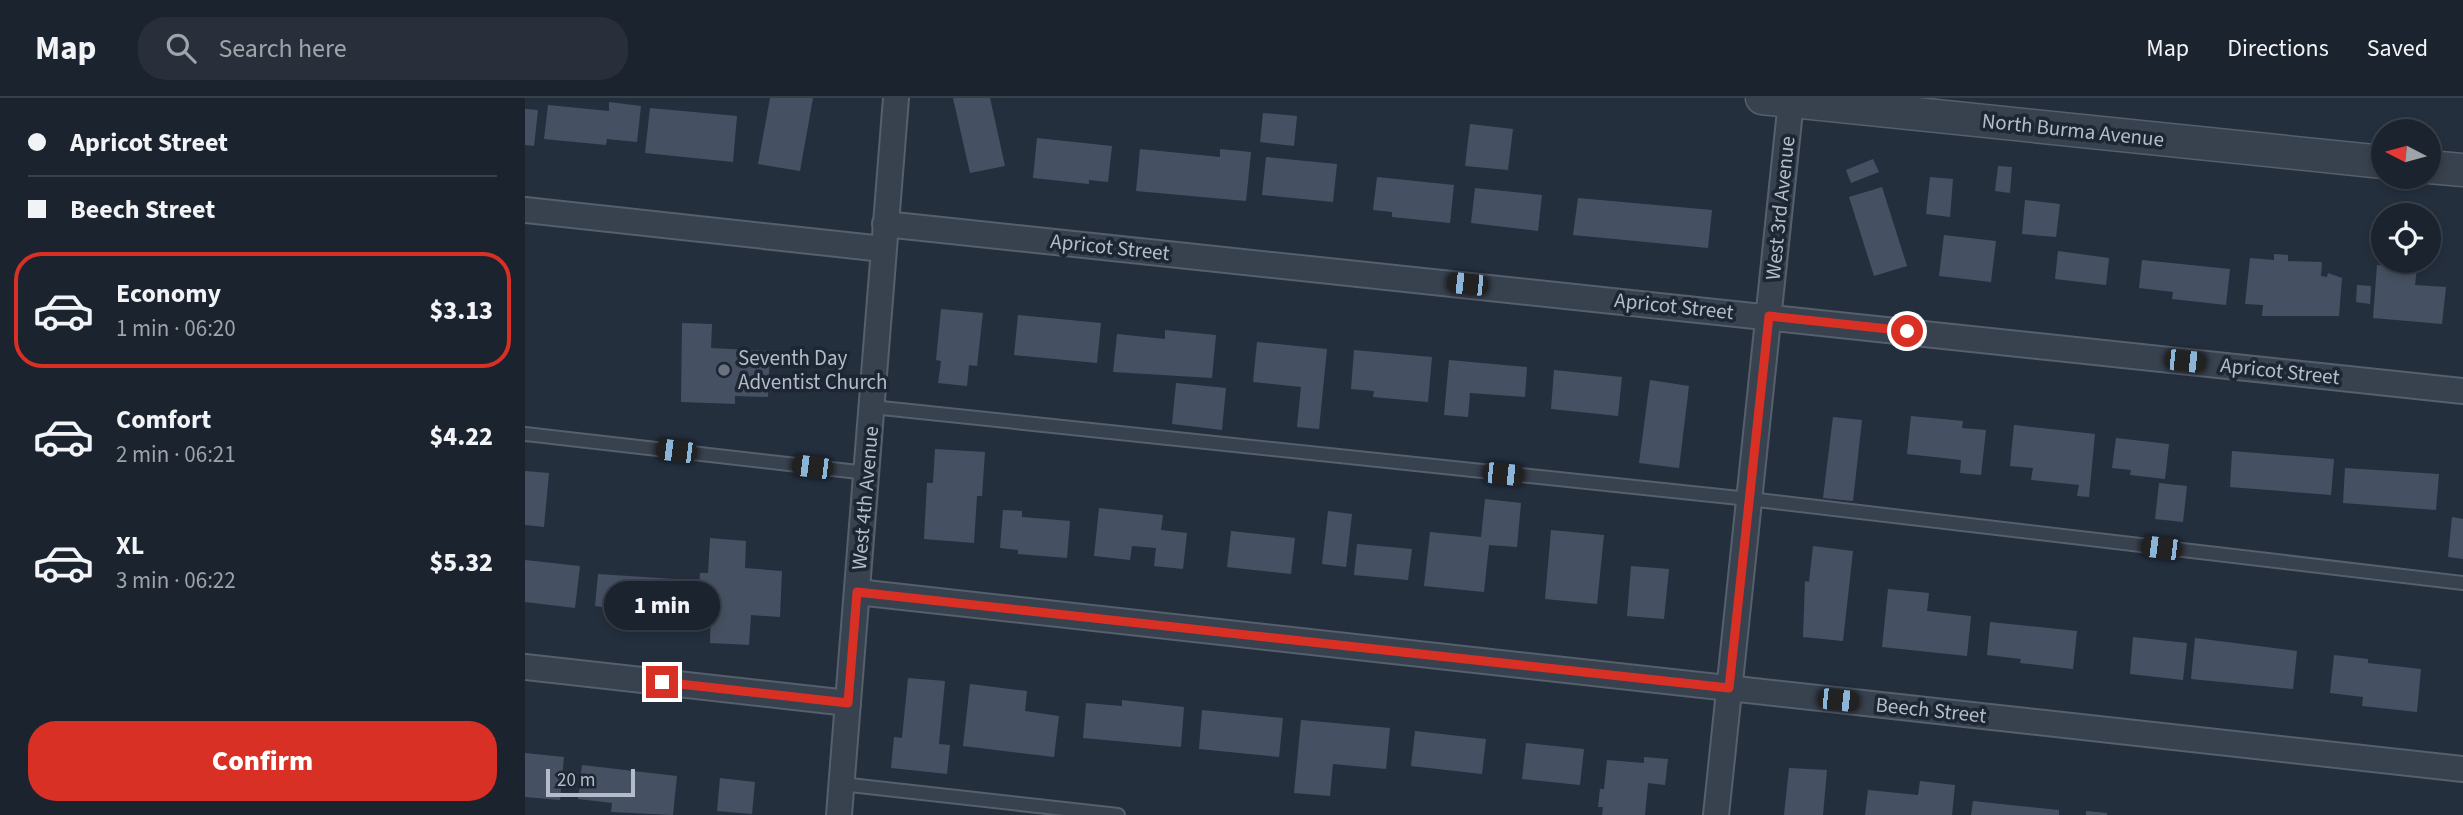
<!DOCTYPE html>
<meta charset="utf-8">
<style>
:root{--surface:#1b232e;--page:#282f3a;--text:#f1f3f6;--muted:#a0a4aa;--line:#39404a;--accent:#d93025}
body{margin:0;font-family:"Source Sans 3",sans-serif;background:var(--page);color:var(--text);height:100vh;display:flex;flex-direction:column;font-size:26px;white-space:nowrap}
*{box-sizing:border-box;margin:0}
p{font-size:23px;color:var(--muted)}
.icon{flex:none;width:38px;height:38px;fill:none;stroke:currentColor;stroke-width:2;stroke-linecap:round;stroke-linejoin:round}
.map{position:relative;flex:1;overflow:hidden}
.panel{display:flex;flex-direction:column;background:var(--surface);width:525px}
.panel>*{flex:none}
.guide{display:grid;align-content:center;height:154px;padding:0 28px;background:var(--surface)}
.needle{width:46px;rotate:276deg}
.fabs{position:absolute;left:1846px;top:21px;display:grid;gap:14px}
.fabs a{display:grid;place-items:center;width:70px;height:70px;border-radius:50%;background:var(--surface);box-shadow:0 4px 10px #0003,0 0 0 2px var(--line);font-size:35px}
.scale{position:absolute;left:21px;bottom:18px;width:89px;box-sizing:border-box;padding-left:7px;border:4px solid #b4bcc9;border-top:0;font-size:19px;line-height:24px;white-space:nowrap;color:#b4bcc9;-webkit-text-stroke:5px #1d2633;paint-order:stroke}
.end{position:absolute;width:32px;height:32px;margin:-16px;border:9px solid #d93025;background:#fff;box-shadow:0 0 0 4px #fff}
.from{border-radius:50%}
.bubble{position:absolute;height:49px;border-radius:24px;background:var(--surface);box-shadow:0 4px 10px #0003,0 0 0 2px var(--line);font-size:23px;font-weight:800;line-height:49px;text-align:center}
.car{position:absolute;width:21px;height:42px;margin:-21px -10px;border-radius:9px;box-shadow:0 0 5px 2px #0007;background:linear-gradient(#222 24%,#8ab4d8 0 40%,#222 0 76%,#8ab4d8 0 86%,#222 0)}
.guide b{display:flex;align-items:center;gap:24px;height:66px;font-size:26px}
.guide b+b{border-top:2px solid var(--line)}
.guide i{width:18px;height:18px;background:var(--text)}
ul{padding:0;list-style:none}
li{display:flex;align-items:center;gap:21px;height:116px;margin:0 14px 10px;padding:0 14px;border:4px solid transparent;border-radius:28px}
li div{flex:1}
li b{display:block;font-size:26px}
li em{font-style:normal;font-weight:800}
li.selected{border-color:var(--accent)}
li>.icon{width:63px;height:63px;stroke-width:1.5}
.primary-button{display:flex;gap:14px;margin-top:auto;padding:14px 28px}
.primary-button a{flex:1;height:80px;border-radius:28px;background:var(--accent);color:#fff;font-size:28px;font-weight:800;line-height:80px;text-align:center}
header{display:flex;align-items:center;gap:42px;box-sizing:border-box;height:98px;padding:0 35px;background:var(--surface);border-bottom:2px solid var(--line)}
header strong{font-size:33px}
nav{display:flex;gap:38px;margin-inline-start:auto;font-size:24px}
.search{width:490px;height:63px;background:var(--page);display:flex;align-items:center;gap:18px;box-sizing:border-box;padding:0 24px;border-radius:28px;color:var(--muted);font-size:26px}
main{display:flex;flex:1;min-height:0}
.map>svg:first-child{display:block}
</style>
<header>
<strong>Map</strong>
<div class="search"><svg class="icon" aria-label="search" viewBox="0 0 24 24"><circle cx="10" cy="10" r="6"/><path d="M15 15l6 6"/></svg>Search here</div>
<nav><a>Map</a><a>Directions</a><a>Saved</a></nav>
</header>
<main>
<section class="panel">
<div class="guide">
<b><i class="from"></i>Apricot Street</b>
<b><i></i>Beech Street</b>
</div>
<ul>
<li class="selected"><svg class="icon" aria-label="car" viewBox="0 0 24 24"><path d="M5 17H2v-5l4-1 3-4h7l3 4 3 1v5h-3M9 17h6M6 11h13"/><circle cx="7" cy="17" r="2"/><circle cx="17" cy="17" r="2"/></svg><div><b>Economy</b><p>1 min · 06:20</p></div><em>$3.13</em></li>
<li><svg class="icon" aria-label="car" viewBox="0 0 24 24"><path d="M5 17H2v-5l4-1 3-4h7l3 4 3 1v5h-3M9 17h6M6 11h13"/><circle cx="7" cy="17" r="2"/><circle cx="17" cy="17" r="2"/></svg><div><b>Comfort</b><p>2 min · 06:21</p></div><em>$4.22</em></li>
<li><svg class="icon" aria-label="car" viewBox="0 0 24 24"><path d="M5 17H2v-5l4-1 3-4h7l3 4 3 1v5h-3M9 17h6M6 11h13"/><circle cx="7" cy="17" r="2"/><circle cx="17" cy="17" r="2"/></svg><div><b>XL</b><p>3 min · 06:22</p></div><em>$5.32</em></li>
</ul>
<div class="primary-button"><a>Confirm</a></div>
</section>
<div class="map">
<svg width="1938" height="717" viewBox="0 0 1938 717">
<rect width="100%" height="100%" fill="#242f3e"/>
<g fill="#455162">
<polygon points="245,0 288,0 275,73 233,66"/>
<polygon points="428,0 465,0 480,68 445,75"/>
<polygon points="84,4 116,8 112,44 82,41 81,47 19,41 23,7 84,13"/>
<polygon points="125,10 212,18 208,64 120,55"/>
<polygon points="0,11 13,12 9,48 0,47"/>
<polygon points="738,15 772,18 769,48 735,44"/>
<polygon points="945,26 988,31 983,72 940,68"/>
<polygon points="512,40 587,48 583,84 564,82 564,86 508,80"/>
<polygon points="615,51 695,59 695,51 726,54 721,103 611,93"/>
<polygon points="741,59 812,66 808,104 737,97"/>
<polygon points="1348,61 1354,74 1326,85 1321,72"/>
<polygon points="1473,68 1487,69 1485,95 1470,93"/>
<polygon points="852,79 929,87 925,125 867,119 867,114 848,112"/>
<polygon points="1405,79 1428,81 1425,119 1401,116"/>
<polygon points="1357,89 1382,168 1349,178 1324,99"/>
<polygon points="950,90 1017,97 1013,133 946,125"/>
<polygon points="1053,100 1187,112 1183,150 1048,137"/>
<polygon points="1500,102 1535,106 1531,139 1497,136"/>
<polygon points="1419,137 1471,143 1466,184 1414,178"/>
<polygon points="1533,153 1584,160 1581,187 1530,181"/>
<polygon points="1749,156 1763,157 1763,163 1797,164 1796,178 1802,179 1803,175 1817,180 1814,218 1737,218 1738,207 1720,206 1725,160 1749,162"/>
<polygon points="1617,162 1705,171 1701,207 1647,201 1648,194 1614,190"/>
<polygon points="1852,167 1892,170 1890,187 1921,189 1917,226 1848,220"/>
<polygon points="1832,187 1846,188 1845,206 1831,204"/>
<polygon points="416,211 458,215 452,268 444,267 442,288 413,285 416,263 411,262"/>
<polygon points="493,217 576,225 572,265 489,257"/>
<polygon points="157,225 187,226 186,250 245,253 243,299 210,298 210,306 156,304"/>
<polygon points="640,232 691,237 687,280 588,274 592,236 640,241"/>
<polygon points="732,244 802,251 794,331 772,329 776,289 728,284"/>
<polygon points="829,252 907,259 903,304 848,299 849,293 826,291"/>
<polygon points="924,262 1002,269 1000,299 945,295 943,319 919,317"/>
<polygon points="1029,272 1097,279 1093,318 1026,311"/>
<polygon points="1125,282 1164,288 1154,370 1114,365"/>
<polygon points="651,285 701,290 697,332 647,326"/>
<polygon points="1386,318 1438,323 1437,330 1461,332 1456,377 1435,375 1436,362 1382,356"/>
<polygon points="1308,319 1337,322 1328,403 1298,400"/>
<polygon points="1489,327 1570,336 1564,399 1552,398 1554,387 1506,382 1508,370 1485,368"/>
<polygon points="1591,340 1644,346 1640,381 1605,377 1606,372 1587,370"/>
<polygon points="410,351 460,354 457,398 452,398 449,445 399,441 402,385 408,385"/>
<polygon points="1707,353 1809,361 1806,397 1705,389"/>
<polygon points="1820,370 1914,376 1911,412 1818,405"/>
<polygon points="0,373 24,375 19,429 0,427"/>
<polygon points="1634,385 1662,388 1658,424 1630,421"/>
<polygon points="960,401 996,405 992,449 964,447 959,494 899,488 905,434 956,439"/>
<polygon points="574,410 638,417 636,432 662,435 658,471 629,468 631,450 607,448 605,462 569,458"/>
<polygon points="478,412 497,413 497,419 545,423 542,460 493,456 493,452 475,450"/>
<polygon points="803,413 827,416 821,469 797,466"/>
<polygon points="1927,419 1938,421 1938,461 1923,459"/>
<polygon points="1026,432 1079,437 1072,506 1020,501"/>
<polygon points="706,433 770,440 766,476 702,469"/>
<polygon points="185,440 221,443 220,470 257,473 255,519 226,517 224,547 185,545 186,512 172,511 175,475 183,475"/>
<polygon points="832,446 887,451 883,482 829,477"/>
<polygon points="1288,448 1328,453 1318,543 1278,539 1280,483 1284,484"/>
<polygon points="0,462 55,468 50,510 0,504"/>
<polygon points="1106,468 1144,471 1139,521 1102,518"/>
<polygon points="73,476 165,482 162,521 70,508"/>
<polygon points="1363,491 1404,495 1402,513 1446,518 1442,558 1357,549"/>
<polygon points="1465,524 1552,533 1548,571 1495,565 1496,561 1462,557"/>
<polygon points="1608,539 1662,545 1658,582 1605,576"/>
<polygon points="1670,540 1772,553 1768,591 1666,581"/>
<polygon points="1809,557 1843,561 1843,565 1896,571 1892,614 1837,608 1838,599 1805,595"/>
<polygon points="383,580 420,583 414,646 425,647 422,676 366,670 369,639 377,640"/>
<polygon points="445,586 502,593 500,613 534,618 529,659 438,648"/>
<polygon points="597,602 659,609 656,649 558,640 561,605 597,608"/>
<polygon points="677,612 758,620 754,659 674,651"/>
<polygon points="776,622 865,630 861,671 808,666 805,698 769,695"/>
<polygon points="890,633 961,641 957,676 886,668"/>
<polygon points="1001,645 1059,651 1055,687 997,681"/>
<polygon points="0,655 39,659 35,702 0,699"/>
<polygon points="1119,659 1143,661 1140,687 1123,685 1120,717 1077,717 1078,709 1073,709 1075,691 1079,691 1082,662 1119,665"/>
<polygon points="57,667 152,678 148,717 86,714 87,705 53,701"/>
<polygon points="1264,670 1302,672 1298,717 1259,717"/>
<polygon points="195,680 230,684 227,716 192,713"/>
<polygon points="1395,683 1430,687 1427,717 1340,717 1343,692 1393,697"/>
<polygon points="1448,703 1534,712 1534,717 1446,717"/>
<polygon points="1561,713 1582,715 1582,717 1561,717"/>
</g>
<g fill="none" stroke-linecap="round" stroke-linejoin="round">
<g stroke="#565f6c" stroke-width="16">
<g id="service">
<polyline points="347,309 1224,401 1938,485"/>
<polyline points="0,336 342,375"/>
<polyline points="316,686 593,717"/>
</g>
</g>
<g stroke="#565f6c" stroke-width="28">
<g id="minor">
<polyline points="0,112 358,151"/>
<polyline points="360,126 1938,293"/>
<polyline points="332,494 1938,671"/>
<polyline points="0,569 323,605"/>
<polyline points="314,717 371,0"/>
<polyline points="1191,717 1266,3"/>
</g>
</g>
<g stroke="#565f6c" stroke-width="35">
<g id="tertiary">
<polyline points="1237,0 1858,64"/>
<polyline points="1904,69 1938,72"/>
</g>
</g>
<use href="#service" stroke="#38414e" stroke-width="12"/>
<use href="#minor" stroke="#38414e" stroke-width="24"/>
<use href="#tertiary" stroke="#38414e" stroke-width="32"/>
</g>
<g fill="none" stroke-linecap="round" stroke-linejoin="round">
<polyline stroke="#d93025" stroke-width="9" points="137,584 323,605 332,494 1204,590 1244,218 1382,233"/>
</g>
<circle fill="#6b7280" stroke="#1d2633" stroke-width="2.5" cx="199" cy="272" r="7"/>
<g text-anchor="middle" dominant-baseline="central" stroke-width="7" stroke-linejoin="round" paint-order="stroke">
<g font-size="21" fill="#b4bcc9" stroke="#1d2633">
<text transform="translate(1548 32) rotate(6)">North Burma Avenue</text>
<text transform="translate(1255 110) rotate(-84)">West 3rd Avenue</text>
<text transform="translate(585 149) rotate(6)">Apricot Street</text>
<text transform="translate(1149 208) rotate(6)">Apricot Street</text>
<text transform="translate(1755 273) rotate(6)">Apricot Street</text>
<text transform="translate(340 400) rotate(-85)">West 4th Avenue</text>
<text transform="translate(1406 612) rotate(6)">Beech Street</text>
</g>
<g font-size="21" fill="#b4bcc9" stroke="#1d2633" text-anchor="start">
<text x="213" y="260">Seventh Day<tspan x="213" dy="24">Adventist Church</tspan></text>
</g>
</g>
</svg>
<div class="fabs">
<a><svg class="needle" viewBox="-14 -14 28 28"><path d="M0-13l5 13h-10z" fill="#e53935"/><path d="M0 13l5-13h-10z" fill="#a0a4aa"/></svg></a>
<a><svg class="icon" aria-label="locate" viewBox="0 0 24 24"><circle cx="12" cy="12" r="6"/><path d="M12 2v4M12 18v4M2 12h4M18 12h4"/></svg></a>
</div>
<div class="scale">20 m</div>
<i class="end from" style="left:1382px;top:233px"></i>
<i class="end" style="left:137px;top:584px"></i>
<div class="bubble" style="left:79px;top:483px;width:116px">1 min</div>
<i class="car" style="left:942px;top:186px;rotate:276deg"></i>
<i class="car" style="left:1660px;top:263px;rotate:96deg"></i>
<i class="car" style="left:151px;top:353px;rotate:277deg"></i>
<i class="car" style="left:287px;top:369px;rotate:277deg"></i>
<i class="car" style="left:978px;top:376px;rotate:96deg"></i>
<i class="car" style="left:1636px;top:450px;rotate:277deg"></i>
<i class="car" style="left:1313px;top:602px;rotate:96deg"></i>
</div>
</main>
